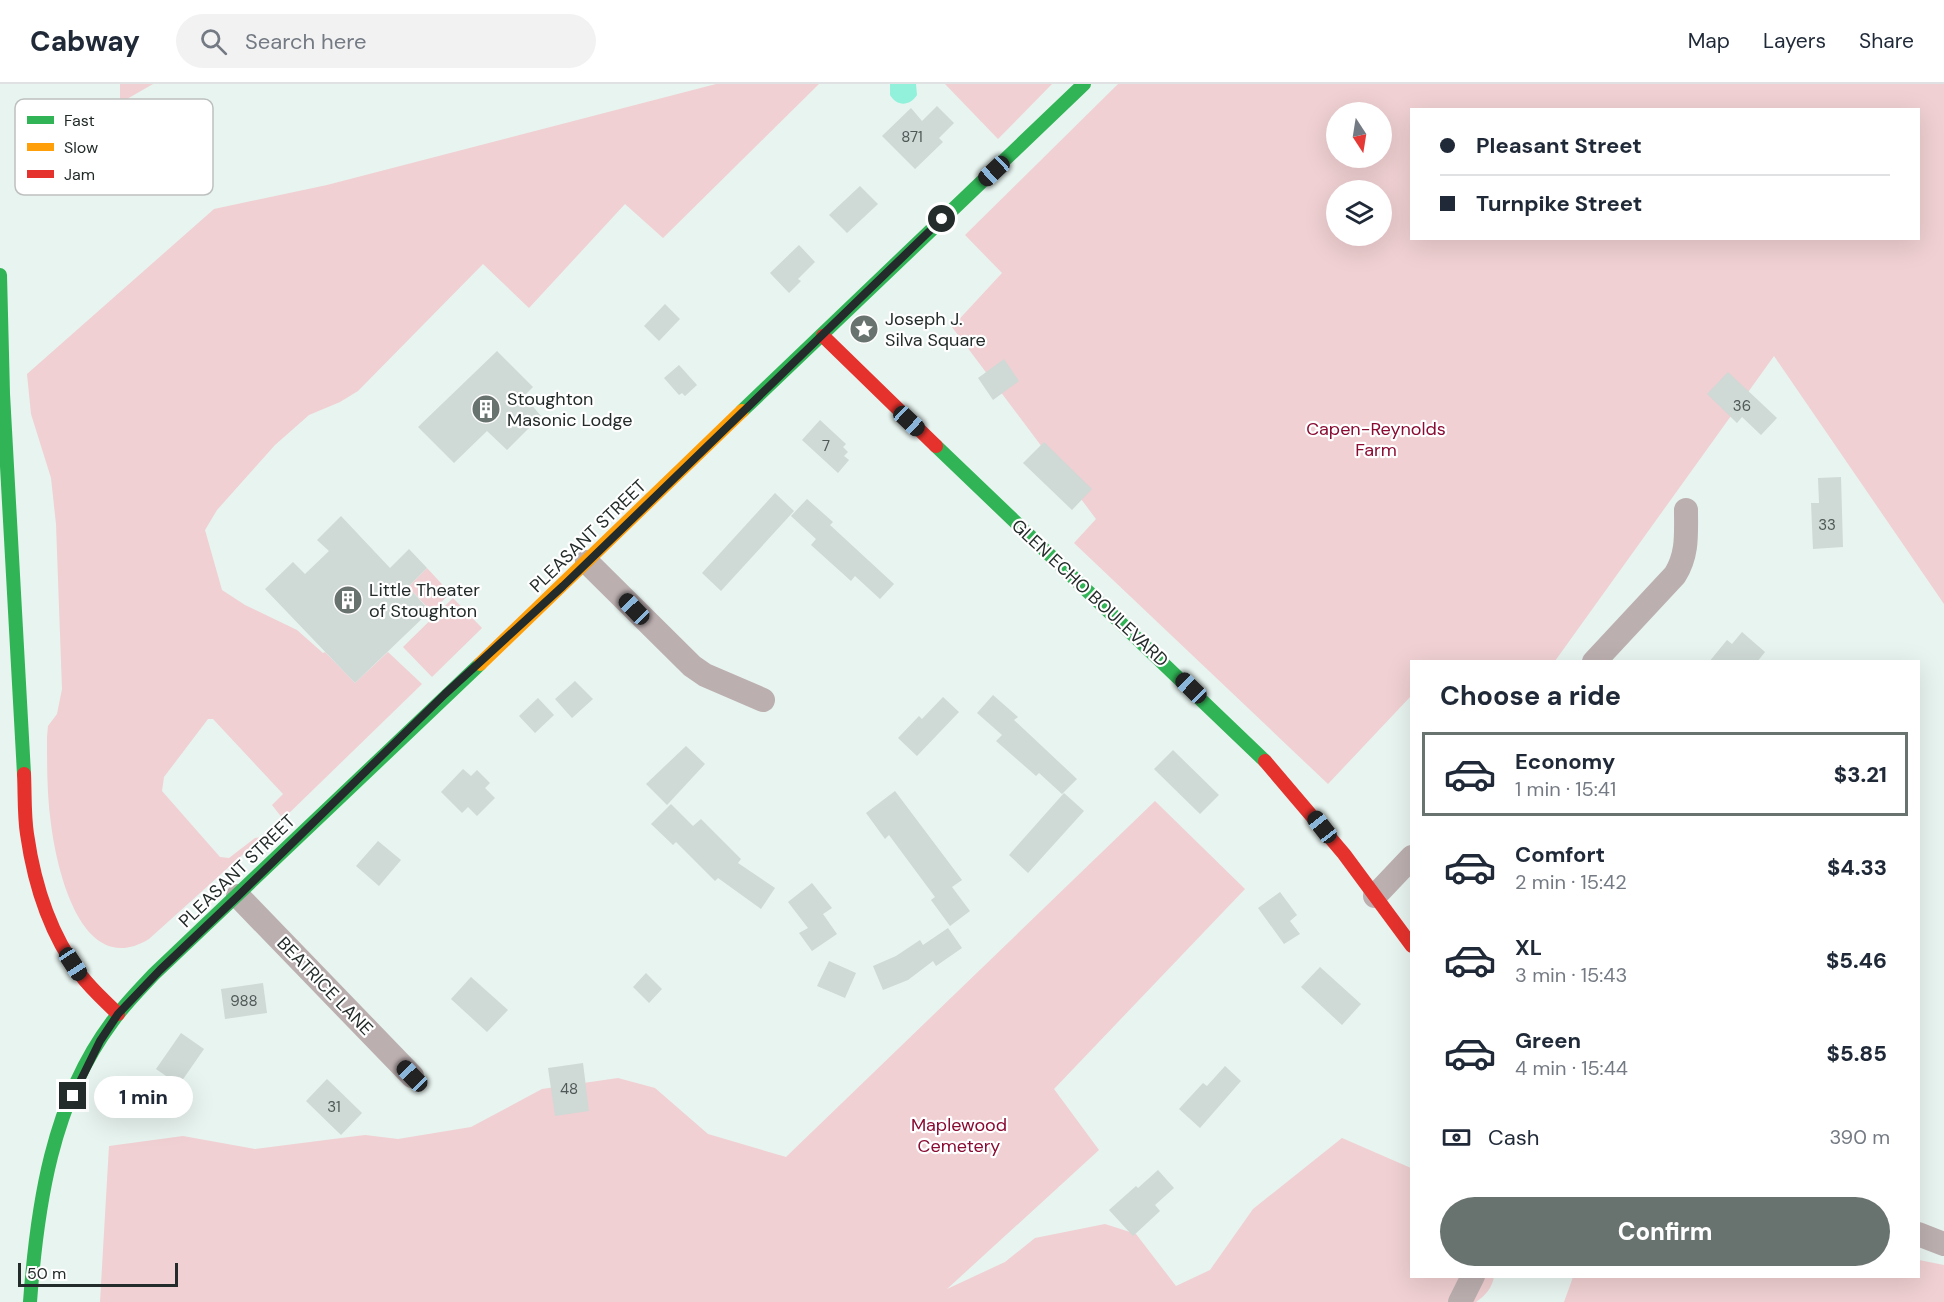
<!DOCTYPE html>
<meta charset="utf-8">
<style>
:root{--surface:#fff;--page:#f2f2f3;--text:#1f2937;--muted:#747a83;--line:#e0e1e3;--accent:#68726f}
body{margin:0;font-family:"DM Sans",sans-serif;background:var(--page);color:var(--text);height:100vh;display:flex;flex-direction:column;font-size:22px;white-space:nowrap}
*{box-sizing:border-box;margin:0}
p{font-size:20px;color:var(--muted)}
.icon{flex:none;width:33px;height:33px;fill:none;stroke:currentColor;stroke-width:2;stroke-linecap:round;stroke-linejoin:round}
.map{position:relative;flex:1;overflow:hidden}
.sheet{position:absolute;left:1410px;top:576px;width:510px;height:618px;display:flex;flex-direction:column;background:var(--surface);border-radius:0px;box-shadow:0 6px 24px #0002}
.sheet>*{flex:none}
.guide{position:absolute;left:1410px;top:24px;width:510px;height:132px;border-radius:0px;box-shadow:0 6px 24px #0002;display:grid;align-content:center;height:132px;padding:0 30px;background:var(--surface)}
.needle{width:39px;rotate:168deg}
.controls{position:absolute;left:1326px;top:18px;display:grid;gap:12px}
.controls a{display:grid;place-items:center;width:66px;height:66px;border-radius:50%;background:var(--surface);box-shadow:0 6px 24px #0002;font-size:30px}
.scale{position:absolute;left:18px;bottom:15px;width:160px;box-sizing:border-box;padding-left:6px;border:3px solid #232c2a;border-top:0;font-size:16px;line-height:21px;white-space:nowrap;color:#232c2a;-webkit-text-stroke:4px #fff;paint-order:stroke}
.end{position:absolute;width:27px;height:27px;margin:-14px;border:8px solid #232c2a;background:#fff;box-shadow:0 0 0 3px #fff}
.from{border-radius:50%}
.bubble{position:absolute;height:42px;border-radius:21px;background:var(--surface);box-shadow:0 6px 24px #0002;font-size:20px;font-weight:800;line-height:42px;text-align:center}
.car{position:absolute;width:18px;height:36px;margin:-18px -9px;border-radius:8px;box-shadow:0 0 4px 2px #0007;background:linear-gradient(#222 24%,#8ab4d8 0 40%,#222 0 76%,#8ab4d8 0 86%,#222 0)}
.guide b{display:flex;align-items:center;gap:21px;height:57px;font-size:22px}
.guide b+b{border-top:2px solid var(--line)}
.guide i{width:15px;height:15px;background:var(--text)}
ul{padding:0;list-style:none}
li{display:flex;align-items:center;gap:18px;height:84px;margin:0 12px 9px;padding:0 18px;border:3px solid transparent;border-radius:0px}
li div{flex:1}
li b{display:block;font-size:22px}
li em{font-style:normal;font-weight:800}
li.selected{border-color:var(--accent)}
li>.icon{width:54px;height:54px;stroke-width:1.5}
h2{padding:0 30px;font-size:27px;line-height:72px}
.pay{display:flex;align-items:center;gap:15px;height:66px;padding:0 30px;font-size:22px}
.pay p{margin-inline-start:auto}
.action{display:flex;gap:12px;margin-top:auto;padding:12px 30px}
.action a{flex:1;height:69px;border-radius:36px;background:var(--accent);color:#fff;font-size:24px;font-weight:800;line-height:69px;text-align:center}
header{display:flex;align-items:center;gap:36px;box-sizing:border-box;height:84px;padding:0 30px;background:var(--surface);border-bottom:2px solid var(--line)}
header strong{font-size:28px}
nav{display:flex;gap:33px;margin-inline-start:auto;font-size:21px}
.search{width:420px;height:54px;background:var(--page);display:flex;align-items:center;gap:15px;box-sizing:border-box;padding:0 21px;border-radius:33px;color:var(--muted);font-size:22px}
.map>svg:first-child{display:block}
</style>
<header>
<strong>Cabway</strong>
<div class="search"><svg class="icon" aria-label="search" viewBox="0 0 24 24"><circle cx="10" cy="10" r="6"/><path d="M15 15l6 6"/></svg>Search here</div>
<nav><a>Map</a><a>Layers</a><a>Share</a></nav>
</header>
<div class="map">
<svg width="1944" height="1218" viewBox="0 0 1944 1218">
<rect width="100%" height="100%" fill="#e8f4f0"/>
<g fill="#f0d0d2" fill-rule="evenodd">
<polygon points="120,0 153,0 120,19"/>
<path d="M716 0H819L663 154 625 120 529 224 483 180 358 307 340 318 309 331 275 361 217 426 205 446 222 506 245 521 297 546 323 569 325 568 355 599 388 568 422 600 283 735 272 721 283 710 213 635H208L164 693 162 707 220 773 229 774 255 754 262 753 149 855C82 896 57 787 51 740 47 712 47 682 47 653L48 642 57 630 62 605 56 440 51 394 31 330 27 290 214 125 327 101Z"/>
<polygon points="945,0 1052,0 998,55"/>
<path d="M1118 0H1944V520L1774 272 1555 577 1412 578 1411 612 1328 700 1074 459 1096 435 952 243 1002 189 965 151ZM1412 26H1918V154H1412ZM1336 28H1382V74H1336ZM1336 106H1382V152H1336Z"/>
<polygon points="427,484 450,509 432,528 408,503"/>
<polygon points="453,514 482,544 432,593 403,563"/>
<path d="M1155 717 1245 805 1054 1005 1099 1066 947 1205 1005 1178 1035 1154 1105 1140 1136 1150 1176 1202 1210 1186 1253 1125 1342 1054 1411 1084 1412 1192H1494C1493 1203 1485 1212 1476 1218H100L109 1062 183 1052 255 1065 365 1051 398 1055 471 1043 542 1005 618 994 655 1004 708 1050 786 1073Z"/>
<polygon points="1919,1176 1944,1181 1944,1218 1564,1218 1573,1193 1918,1192"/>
</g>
<path fill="#91f1da" d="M890 0H916L917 11C910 22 897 23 890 11Z"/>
<g fill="#cfd9d6">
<polygon points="937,22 954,39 939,54 943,58 915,85 882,52 911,24 922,37"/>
<polygon points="860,102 878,120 847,149 829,131"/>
<polygon points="799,161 815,178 798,195 801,197 789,209 770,189"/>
<polygon points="665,220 680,235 659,257 644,242"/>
<polygon points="497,267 533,303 524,312 541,332 507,366 487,347 454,379 418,343"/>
<polygon points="1004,275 1019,297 993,316 978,294"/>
<polygon points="679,281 697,301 685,312 682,309 679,311 664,294"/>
<polygon points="1728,288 1777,334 1761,351 1742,333 1737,339 1707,310"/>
<polygon points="820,336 846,360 843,363 848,368 844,372 849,376 838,389 802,356"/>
<polygon points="1044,358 1092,405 1072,426 1023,379"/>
<polygon points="1841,393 1843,463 1813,465 1811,419 1819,419 1818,394"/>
<polygon points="775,409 794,427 721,507 702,489"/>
<polygon points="807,415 833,438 830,441 894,500 880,515 855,492 851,497 811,461 816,455 791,432"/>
<polygon points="341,432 390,484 409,465 427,484 408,503 430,527 355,599 265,505 293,478 305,490 329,467 317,456"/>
<polygon points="1742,548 1765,568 1757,578 1709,578 1727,556 1732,560"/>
<polygon points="575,597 593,615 572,634 555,615"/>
<polygon points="993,611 1018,633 1014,636 1077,695 1062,710 1039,689 1036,692 996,657 1002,651 977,629"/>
<polygon points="943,613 959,628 917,672 898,654 919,632 922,635"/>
<polygon points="538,614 554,631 535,649 519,632"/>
<polygon points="686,662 705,680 667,721 646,700"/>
<polygon points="1173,666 1219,711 1200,730 1154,685"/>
<polygon points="463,685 471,692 477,686 490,699 485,704 495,714 477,732 468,723 462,729 441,708"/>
<polygon points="895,707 962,796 952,803 970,827 950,842 931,816 935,813 889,751 885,755 866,729"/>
<polygon points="1064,709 1084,727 1028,789 1009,771"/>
<polygon points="671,720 693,742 701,735 741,775 738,779 775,804 761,825 718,794 715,797 676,758 673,761 651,740"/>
<polygon points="378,757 401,776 379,802 356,782"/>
<polygon points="812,799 832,824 823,830 837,850 812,867 799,849 808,844 788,818"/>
<polygon points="1280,808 1297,831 1290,837 1300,850 1284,860 1258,824"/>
<polygon points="948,844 962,864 936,882 933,877 908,896 883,906 873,882 896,872 920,856 923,861"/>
<polygon points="829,877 856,889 845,914 817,902"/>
<polygon points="1320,883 1361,920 1342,941 1301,903"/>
<polygon points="646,889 662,905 649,919 633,903"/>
<polygon points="471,893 508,926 487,948 451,915"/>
<polygon points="263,899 267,929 225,935 221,905"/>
<polygon points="181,949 204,965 179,1001 156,985"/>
<polygon points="583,979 589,1027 555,1032 548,984"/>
<polygon points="1225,982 1241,997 1200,1044 1179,1025 1203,999 1207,1002"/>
<polygon points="327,995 362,1029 341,1051 306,1017"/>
<polygon points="1158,1086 1174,1104 1155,1121 1160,1127 1133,1152 1109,1126 1136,1102 1138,1104"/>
</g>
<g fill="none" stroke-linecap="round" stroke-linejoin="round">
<g stroke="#bcafb0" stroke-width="24">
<polyline points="587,478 692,582 705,591 763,616"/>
<path d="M1594 578 1675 491C1688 470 1686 450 1686 426"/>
<polyline points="238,812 412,992"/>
<polyline points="1375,812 1412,773"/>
<polyline points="1918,1150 1944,1160"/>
<polyline points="1460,1218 1473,1192"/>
</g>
<g stroke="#30b455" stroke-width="14">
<polyline points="0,191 3,310 24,690"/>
<polyline points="742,327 1084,0"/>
<polyline points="936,362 1265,677"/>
<path d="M30 1218C37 1122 52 1018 112 938 124 921 139 906 154 890L480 580"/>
</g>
<polyline stroke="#ff9f0a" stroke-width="14" points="480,580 742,327"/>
<g stroke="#e5322d" stroke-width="14">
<polyline points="823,252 936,362"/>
<polyline points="1265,677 1344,770 1412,862"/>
<path d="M24 690C25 710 24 731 27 750 34 799 50 850 80 890 91 905 105 917 118 930"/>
</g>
</g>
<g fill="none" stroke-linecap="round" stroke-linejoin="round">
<polyline stroke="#232c2a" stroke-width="8" points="73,1012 100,957 118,930 160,886 238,812 445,610 563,502 942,135"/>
</g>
<defs>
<g id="sight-disc" transform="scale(1.5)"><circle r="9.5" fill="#68726f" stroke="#fff"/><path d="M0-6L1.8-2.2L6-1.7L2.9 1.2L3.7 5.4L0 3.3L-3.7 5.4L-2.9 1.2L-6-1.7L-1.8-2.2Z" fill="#fff"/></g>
<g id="building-disc" transform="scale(1.5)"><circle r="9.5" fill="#68726f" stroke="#fff"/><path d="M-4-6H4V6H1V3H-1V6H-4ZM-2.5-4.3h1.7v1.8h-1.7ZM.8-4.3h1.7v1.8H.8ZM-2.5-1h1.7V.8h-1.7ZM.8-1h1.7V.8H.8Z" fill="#fff"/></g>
</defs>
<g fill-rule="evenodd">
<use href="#sight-disc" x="864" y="245"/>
<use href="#building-disc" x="486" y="325"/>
<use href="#building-disc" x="348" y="516"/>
</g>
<g text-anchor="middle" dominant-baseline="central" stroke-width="4.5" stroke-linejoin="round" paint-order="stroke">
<g font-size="15" fill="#4f5856">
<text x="912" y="53">871</text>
<text x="1742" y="322">36</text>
<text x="826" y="362">7</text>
<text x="1827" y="441">33</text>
<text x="244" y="917">988</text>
<text x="569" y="1005">48</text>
<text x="334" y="1023">31</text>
</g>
<g font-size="18" fill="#232c2a" stroke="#fff" text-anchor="start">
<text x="885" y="235">Joseph J.<tspan x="885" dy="21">Silva Square</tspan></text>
<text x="507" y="315">Stoughton<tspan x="507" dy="21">Masonic Lodge</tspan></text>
<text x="369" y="506">Little Theater<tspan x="369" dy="21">of Stoughton</tspan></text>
</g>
<g font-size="18" fill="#890b32" stroke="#fff">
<text x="1376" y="345">Capen-Reynolds<tspan x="1376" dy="21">Farm</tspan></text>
<text x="959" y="1041">Maplewood<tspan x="959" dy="21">Cemetery</tspan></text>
</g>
<g font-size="18" fill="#232c2a" stroke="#fff">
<text transform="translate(588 452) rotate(-44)">PLEASANT STREET</text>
<text transform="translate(1090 509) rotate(43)">GLEN ECHO BOULEVARD</text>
<text transform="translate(237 787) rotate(-44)">PLEASANT STREET</text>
<text transform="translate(325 902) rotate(46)">BEATRICE LANE</text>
</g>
</g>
<rect x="15" y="15" width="198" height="96" rx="9" fill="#fff" stroke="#bdc0bf" stroke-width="1.5"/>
<rect x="27" y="32" width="27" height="8" fill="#30b455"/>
<rect x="27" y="59" width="27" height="8" fill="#ff9f0a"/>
<rect x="27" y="86" width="27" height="8" fill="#e5322d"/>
<g font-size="16" fill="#232c2a">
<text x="64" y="42">Fast</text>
<text x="64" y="69">Slow</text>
<text x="64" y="96">Jam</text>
</g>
</svg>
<div class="controls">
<a><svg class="needle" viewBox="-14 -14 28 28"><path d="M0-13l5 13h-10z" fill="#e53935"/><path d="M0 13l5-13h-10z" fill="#747a83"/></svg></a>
<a><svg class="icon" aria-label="layers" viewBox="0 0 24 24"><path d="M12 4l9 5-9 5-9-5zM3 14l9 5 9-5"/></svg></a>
</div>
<div class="scale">50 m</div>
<i class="end from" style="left:942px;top:135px"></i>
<i class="end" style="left:73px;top:1012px"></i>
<div class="bubble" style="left:94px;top:992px;width:99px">1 min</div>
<i class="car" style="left:994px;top:87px;rotate:227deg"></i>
<i class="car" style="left:909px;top:337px;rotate:133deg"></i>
<i class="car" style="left:634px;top:525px;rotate:316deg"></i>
<i class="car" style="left:1191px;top:604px;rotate:314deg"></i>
<i class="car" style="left:1322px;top:743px;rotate:322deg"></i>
<i class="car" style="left:73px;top:880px;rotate:147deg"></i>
<i class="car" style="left:412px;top:992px;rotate:316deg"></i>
<div class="guide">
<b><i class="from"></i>Pleasant Street</b>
<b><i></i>Turnpike Street</b>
</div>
<section class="sheet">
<h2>Choose a ride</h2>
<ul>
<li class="selected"><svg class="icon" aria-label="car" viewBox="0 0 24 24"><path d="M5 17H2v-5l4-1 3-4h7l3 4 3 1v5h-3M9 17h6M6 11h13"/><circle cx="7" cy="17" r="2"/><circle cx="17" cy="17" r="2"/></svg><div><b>Economy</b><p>1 min · 15:41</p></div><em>$3.21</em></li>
<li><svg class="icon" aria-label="car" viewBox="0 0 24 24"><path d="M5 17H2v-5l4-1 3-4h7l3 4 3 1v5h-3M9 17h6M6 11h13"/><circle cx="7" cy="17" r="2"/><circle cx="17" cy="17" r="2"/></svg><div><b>Comfort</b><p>2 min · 15:42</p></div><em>$4.33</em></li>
<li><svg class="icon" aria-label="car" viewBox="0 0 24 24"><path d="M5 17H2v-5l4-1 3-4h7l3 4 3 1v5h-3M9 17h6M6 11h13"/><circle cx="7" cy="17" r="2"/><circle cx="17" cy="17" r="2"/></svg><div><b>XL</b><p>3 min · 15:43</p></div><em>$5.46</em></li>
<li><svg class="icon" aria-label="car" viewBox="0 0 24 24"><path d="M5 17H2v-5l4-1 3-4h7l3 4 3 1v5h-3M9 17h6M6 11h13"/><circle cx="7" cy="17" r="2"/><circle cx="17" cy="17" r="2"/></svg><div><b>Green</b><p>4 min · 15:44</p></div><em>$5.85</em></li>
</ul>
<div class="pay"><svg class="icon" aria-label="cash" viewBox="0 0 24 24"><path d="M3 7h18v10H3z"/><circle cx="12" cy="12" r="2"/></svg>Cash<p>390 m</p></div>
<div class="action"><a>Confirm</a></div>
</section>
</div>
